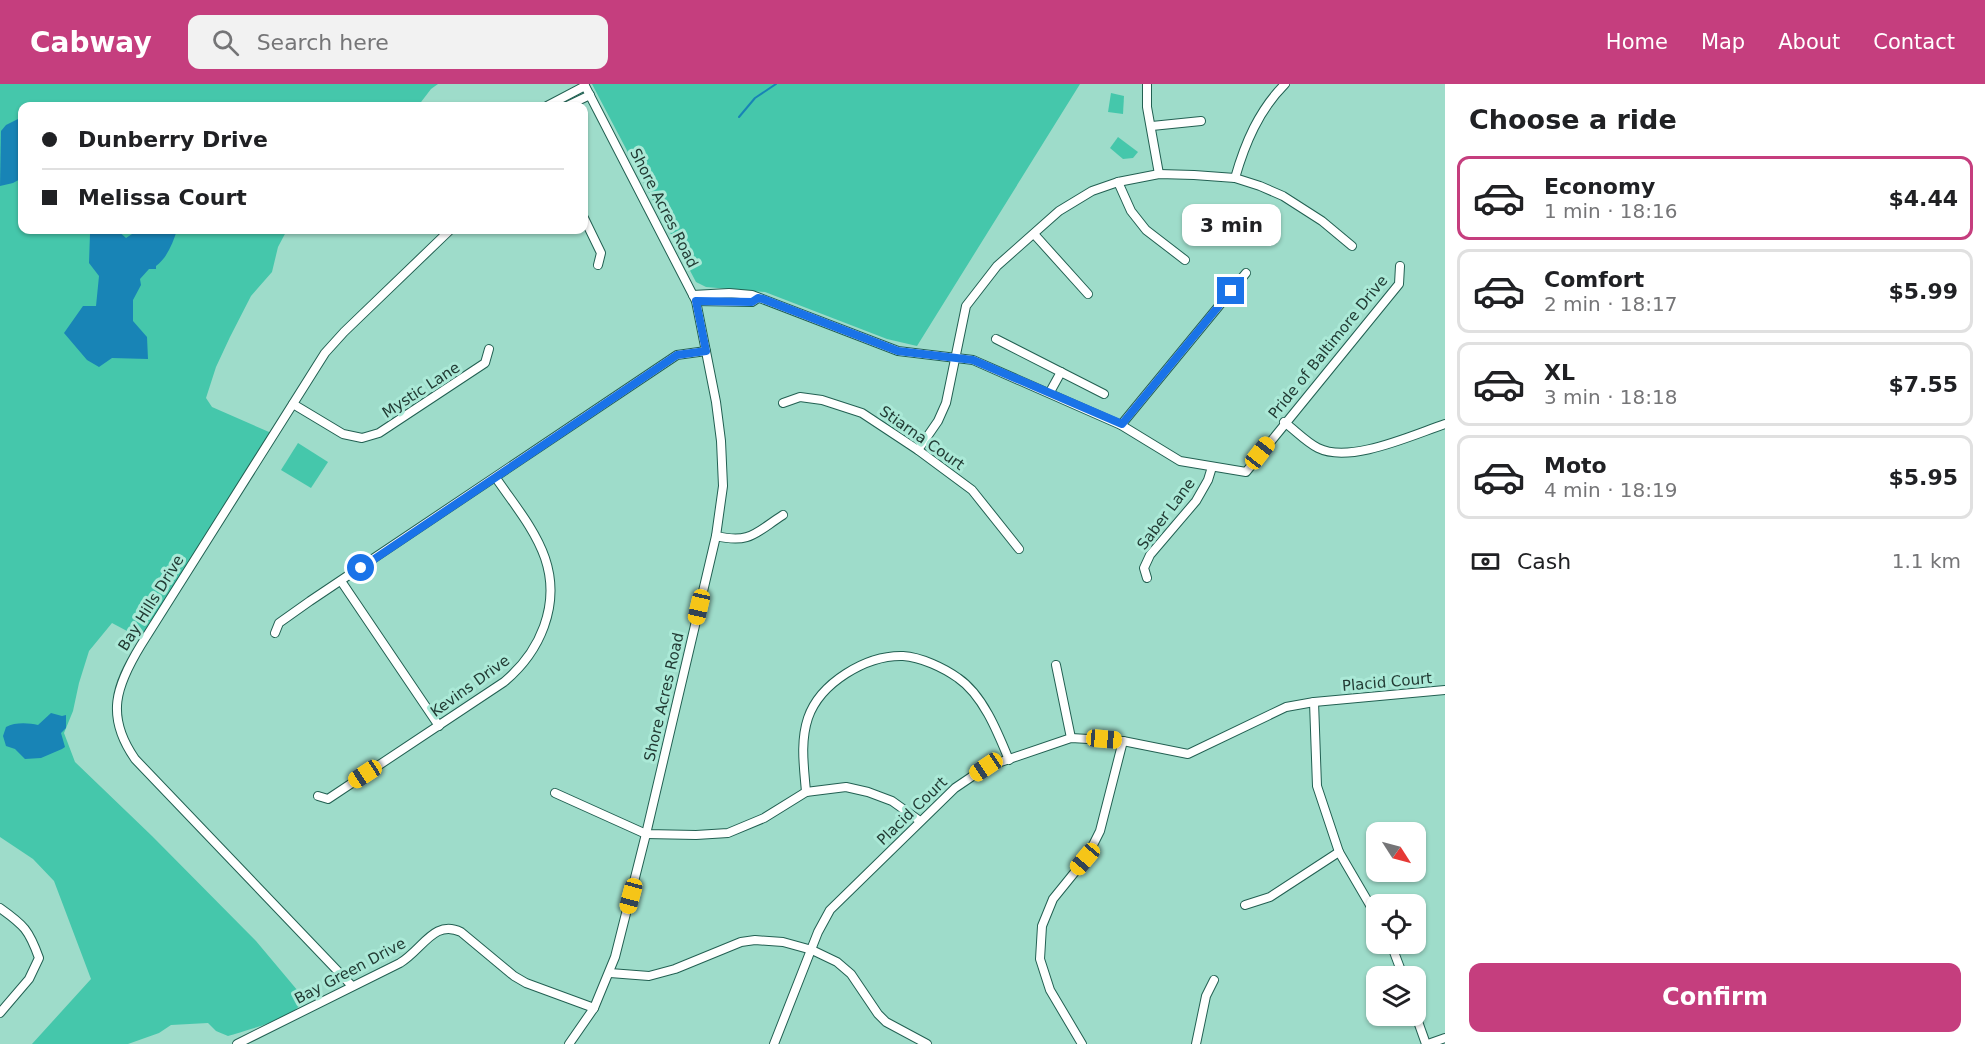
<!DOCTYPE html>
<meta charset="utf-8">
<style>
:root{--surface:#fff;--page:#f2f2f2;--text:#202124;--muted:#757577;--line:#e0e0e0;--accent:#c53e7e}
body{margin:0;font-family:"DejaVu Sans",sans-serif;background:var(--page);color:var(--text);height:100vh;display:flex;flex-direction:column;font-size:22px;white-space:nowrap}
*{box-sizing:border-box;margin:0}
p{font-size:20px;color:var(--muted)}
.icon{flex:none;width:33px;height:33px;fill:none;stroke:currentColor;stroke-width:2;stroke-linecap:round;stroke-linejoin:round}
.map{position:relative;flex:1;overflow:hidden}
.details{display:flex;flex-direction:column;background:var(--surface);width:540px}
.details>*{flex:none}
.top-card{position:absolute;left:18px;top:18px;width:570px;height:132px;border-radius:12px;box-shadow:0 2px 4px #0004;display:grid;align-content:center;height:132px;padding:0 24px;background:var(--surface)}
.needle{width:39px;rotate:126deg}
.tools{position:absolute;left:1366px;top:738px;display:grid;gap:12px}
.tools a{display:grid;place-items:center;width:60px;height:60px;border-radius:12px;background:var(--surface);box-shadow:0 2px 4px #0004;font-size:30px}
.end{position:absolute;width:27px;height:27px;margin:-14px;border:8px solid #1a73e8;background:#fff;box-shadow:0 0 0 3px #fff}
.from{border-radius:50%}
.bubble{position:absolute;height:42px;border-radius:12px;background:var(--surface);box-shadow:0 2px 4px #0004;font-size:20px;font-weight:700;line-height:42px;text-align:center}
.car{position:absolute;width:18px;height:36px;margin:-18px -9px;border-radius:8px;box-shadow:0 0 4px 2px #0007;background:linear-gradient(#f5c518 24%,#345 0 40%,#f5c518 0 76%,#345 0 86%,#f5c518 0)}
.top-card b{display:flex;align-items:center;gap:21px;height:57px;font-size:22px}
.top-card b+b{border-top:2px solid var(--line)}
.top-card i{width:15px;height:15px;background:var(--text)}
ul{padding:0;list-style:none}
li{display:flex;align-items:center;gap:18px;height:84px;margin:0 12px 9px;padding:0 12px;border:3px solid var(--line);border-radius:12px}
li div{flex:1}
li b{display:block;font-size:22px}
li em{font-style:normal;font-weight:700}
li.active{border-color:var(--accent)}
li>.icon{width:54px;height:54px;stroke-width:1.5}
h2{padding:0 24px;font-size:27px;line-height:72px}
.pay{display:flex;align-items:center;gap:15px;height:66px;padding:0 24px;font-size:22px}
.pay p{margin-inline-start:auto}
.button{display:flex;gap:12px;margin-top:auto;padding:12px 24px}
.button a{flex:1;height:69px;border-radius:12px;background:var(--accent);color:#fff;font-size:24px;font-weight:700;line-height:69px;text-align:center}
header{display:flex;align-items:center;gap:36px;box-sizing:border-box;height:84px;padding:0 30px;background:var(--accent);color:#fff}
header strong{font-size:28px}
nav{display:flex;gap:33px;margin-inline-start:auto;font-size:21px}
.search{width:420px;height:54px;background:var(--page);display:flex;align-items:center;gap:15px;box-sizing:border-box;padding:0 21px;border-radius:12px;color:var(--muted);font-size:22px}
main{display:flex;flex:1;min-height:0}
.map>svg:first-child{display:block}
</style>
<header>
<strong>Cabway</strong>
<div class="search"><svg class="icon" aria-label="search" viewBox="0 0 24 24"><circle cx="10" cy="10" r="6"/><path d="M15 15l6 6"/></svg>Search here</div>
<nav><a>Home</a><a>Map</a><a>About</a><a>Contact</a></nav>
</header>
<main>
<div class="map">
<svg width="1445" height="960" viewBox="0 0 1445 960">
<rect width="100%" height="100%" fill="#9edcca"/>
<g fill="#45c7ab">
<path d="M0 0H438L431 5 418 22H22V146H287L278 163 272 188 251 212 230 253 216 283 206 314 212 323 276 351 225 420 142 555 112 539 89 567 79 599 73 627 64 649 75 678 152 752 256 857 303 913C302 916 301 919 299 922 290 935 244 947 228 952L216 947 208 939 171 941 159 949 128 960H32L91 895 54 797 33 775 0 753Z"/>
<polygon points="592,0 1080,0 917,262 887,255 765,208 706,203 696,198"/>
<polygon points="1111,9 1124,12 1123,30 1108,28"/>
<polygon points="1118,53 1138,68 1133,74 1123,75 1110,64"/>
<polygon points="298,359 328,378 311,404 281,386"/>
</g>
<g fill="#1884b6">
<polygon points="22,33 22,94 13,99 0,102 1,47 6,41"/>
<path d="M84 146H117L126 154 138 146H177C173 159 167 174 156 182V185H149L140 195 141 201 133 216V237L147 253 148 275 112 274 99 283 87 276 64 249 83 222H96L99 192 89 179 90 150 89 146Z"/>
<path d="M51 629 62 632 66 631V644L61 649 65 663 62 665 41 674 25 675 15 665 6 662 3 652 6 643C15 638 29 639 38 641Z"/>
</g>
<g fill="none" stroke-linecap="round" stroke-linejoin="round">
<polyline stroke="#1884b6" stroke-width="2" points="739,33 755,14 776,0"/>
<g stroke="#226052" stroke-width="10">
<g id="minor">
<polyline points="1147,0 1147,23 1159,90"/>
<polyline points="547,22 585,2"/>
<polyline points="567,22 590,11"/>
<polyline points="1152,42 1201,37"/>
<path d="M1235 94C1245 59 1259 26 1285 0"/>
<polyline points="1118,98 1131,127 1146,146 1185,176"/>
<polyline points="584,134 601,169 598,181"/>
<polyline points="1034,150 1088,210"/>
<polyline points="693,211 729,209 752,211 898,267 973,276 1121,341 1180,377 1246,388 1399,200 1400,182"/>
<polyline points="696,217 752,218 758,214"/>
<polyline points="996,255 1104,310"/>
<polyline points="1050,308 1061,288"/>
<polyline points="783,319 800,313 822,316 862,329 918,366 972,406 1019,465"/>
<polyline points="293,320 343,350 362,354 379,349 485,279 489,265"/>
<path d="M1284 338C1295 346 1306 358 1318 364 1350 380 1412 351 1445 340"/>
<polyline points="1121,341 1246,189"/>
<polyline points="918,366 938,337 946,319 966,222 997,182 1059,127 1092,107 1118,98 1159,90 1194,91 1235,94 1260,102 1283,112 1322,137 1352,162"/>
<path d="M716 452C750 460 755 449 783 431"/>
<polyline points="1147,494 1144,484 1150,471 1196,417 1208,396 1212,383"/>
<polyline points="341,497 439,642"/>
<polyline points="275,549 279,539 310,517 677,271 706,267"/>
<polyline points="1056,581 1071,654"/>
<polyline points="1314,618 1317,702 1339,768 1377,833"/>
<path d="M806 708C804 683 800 658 808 634 820 599 866 571 903 572 921 573 944 584 958 594 983 611 998 649 1009 676"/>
<polyline points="555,709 646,750 696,751 728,749 764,734 806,708 846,703 868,708 892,717 920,737"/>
<path d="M318 712 328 715 504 598C540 568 561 521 545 474 535 445 513 419 496 394"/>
<polyline points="1245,821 1270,813 1339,768"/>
<path d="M0 824C24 841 29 846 39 874L29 895 0 929"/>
<polyline points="1391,860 1403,892"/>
<polyline points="610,889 649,892 675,885 741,858 755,856 783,858 812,866 837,878 851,890 878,930 886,938 927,960"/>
<path d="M352 902 135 675C105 632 116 602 141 561L325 269 344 248 450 146"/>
<polyline points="1416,932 1426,960"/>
<path d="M237 960 400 879C423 865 434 835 461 848L514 892 526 899 594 924"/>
<polyline points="569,960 594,924 615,873 646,750 716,452 723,402 721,357 716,318 696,217 584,0"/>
<polyline points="774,960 818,848 830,826 955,704 986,683 1071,654 1123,657 1188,670 1286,623 1314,618 1445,606"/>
<polyline points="1082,960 1050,906 1040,875 1042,842 1053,815 1087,773 1100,747 1123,657"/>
<polyline points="1196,960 1206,912 1214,896"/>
<polyline points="1428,960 1445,954"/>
</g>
</g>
<use href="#minor" stroke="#fff" stroke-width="8"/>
</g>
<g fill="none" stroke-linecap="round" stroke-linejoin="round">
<polyline stroke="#1a73e8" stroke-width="8" points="361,484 677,271 706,267 696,217 752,218 758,214 763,215 898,267 973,276 1122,340 1231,207"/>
</g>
<g text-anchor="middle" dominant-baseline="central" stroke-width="6" stroke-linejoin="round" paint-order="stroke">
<g font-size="15" fill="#223b34" stroke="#abe9d7">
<text transform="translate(664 124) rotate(63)">Shore Acres Road</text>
<text transform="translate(1328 263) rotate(-51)">Pride of Baltimore Drive</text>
<text transform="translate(421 306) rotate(-33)">Mystic Lane</text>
<text transform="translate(922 354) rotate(35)">Stiarna Court</text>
<text transform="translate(1166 430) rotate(-53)">Saber Lane</text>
<text transform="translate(151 519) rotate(-58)">Bay Hills Drive</text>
<text transform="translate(1387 598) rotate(-5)">Placid Court</text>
<text transform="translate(470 602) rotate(-36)">Kevins Drive</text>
<text transform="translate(664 613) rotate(-77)">Shore Acres Road</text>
<text transform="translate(912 727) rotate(-44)">Placid Court</text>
<text transform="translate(350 887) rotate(-28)">Bay Green Drive</text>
</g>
</g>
</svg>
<div class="tools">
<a><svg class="needle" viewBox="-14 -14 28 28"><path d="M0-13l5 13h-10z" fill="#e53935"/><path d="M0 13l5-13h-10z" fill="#757577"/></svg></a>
<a><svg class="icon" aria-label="locate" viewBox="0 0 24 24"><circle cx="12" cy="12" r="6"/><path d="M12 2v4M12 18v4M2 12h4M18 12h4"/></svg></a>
<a><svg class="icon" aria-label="layers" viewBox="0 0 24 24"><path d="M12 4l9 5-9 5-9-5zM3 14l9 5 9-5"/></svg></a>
</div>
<i class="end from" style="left:361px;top:484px"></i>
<i class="end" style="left:1231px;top:207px"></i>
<div class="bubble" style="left:1182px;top:120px;width:99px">3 min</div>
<i class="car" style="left:1260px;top:369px;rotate:38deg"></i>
<i class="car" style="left:699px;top:523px;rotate:193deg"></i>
<i class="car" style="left:1104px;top:655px;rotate:95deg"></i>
<i class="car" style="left:986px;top:683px;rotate:236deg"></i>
<i class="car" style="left:365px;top:690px;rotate:237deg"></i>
<i class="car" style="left:1085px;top:775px;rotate:220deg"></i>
<i class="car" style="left:631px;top:812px;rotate:195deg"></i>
<div class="top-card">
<b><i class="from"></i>Dunberry Drive</b>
<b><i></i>Melissa Court</b>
</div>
</div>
<section class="details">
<h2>Choose a ride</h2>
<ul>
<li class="active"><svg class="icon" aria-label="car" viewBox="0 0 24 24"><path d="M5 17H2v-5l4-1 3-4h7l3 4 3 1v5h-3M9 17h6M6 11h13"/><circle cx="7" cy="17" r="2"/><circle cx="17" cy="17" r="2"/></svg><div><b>Economy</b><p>1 min · 18:16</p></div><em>$4.44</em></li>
<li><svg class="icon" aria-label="car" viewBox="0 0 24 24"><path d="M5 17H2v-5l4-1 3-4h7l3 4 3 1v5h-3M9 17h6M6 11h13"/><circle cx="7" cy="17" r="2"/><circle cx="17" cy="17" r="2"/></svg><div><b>Comfort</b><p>2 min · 18:17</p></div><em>$5.99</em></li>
<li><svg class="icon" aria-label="car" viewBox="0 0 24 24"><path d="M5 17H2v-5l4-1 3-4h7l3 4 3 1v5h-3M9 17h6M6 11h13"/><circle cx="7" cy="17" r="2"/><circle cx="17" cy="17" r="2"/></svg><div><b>XL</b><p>3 min · 18:18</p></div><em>$7.55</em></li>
<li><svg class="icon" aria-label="car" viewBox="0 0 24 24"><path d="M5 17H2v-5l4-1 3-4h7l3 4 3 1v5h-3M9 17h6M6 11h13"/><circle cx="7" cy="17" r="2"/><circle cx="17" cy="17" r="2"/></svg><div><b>Moto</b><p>4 min · 18:19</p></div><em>$5.95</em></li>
</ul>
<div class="pay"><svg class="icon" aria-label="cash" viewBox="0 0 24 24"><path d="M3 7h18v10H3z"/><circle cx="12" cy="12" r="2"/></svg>Cash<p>1.1 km</p></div>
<div class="button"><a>Confirm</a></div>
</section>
</main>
